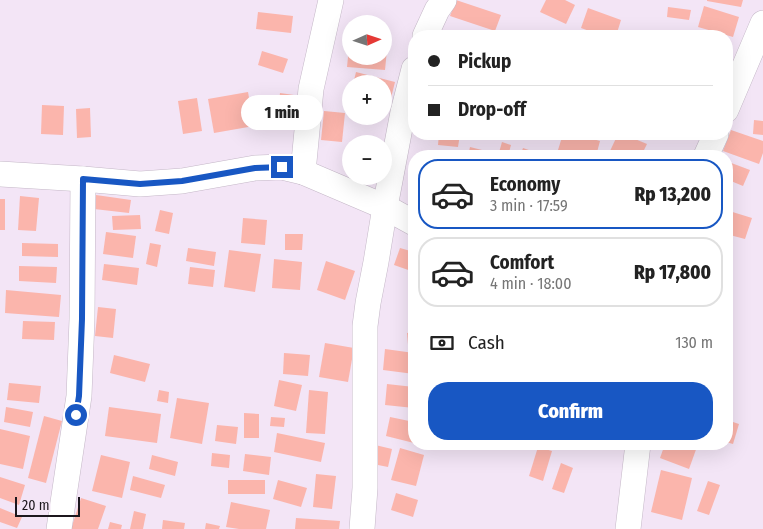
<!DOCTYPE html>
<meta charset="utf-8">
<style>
:root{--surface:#fff;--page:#f6f6f6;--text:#222;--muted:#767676;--line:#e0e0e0;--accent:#1857c3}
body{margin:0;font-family:"Fira Sans Condensed",sans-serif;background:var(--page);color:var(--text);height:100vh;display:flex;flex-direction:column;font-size:19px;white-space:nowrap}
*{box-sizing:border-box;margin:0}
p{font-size:16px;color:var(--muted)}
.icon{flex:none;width:28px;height:28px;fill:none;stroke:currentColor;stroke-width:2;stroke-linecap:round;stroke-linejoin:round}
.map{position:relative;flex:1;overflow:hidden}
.side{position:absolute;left:408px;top:150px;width:325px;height:300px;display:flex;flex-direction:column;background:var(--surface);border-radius:20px;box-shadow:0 5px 20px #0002}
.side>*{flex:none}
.hud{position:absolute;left:408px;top:30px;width:325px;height:110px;border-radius:20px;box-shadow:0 5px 20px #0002;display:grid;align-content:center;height:110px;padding:0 20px;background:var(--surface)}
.needle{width:32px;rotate:87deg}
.fabs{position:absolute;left:342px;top:15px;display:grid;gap:10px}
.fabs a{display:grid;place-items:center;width:50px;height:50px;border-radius:50%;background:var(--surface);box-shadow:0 5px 20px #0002;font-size:25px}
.scale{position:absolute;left:15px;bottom:12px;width:65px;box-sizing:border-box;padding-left:5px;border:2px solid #1c171d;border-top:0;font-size:14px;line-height:18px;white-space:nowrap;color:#1c171d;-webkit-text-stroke:4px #f3e5f6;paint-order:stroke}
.end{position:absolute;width:22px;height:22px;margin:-11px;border:6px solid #1857c3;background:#fff;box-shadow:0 0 0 2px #fff}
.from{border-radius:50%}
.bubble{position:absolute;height:35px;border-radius:18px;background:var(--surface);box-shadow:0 5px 20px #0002;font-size:16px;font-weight:800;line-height:35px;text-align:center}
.hud b{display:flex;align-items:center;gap:18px;height:48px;font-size:19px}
.hud b+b{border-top:1px solid var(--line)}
.hud i{width:12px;height:12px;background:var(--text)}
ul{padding:9px 0 0;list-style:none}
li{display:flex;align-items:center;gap:15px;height:70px;margin:0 10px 8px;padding:0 10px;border:2px solid var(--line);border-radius:20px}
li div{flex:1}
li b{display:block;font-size:19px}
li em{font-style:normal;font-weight:800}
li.on{border-color:var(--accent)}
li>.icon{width:45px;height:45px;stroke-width:1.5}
.pay{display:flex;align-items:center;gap:12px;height:55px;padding:0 20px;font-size:19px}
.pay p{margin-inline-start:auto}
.action{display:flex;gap:10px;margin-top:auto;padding:10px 20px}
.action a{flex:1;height:58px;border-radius:20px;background:var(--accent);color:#fff;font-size:20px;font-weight:800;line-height:58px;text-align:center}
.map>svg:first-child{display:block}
</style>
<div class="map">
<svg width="763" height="529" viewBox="0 0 763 529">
<rect width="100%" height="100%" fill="#f3e5f6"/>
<g fill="#fbb5ac">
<polygon points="456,0 501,15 495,31 450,16"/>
<polygon points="546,0 565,0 575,5 566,24 540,12"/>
<polygon points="707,0 743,0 741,7 707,1"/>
<polygon points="704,6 739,17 733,37 698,27"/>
<polygon points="668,7 691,10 689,20 667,17"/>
<polygon points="588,8 621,20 616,36 603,36 581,28"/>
<polygon points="258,12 293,16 291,33 256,29"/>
<polygon points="349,47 351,47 351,56 384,56 384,50 387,50 385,70 347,67"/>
<polygon points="262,51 288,59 283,73 258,65"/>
<polygon points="356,72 395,82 389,106 384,104 384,84 353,84"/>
<polygon points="248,92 254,126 214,133 208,99"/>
<polygon points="280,93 294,95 291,119 277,118"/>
<polygon points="197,98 202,131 183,134 178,101"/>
<polygon points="42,105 64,106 63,135 41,134"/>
<polygon points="90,108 91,137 77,138 76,109"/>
<polygon points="324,111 345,113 342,142 321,140"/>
<polygon points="754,120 763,121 763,135 753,134"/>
<polygon points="731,130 763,141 763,153 759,164 723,151"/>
<polygon points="439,134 460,134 458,147 438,145"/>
<polygon points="563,134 575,134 600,141 596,156 579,156 558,150"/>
<polygon points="618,134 623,134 647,144 641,156 623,156 610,151"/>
<polygon points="502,142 511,145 508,156 498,156"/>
<polygon points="470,147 486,151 485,156 468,156"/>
<polygon points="523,148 546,156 520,156"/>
<polygon points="726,161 750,170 743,186 726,179"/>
<polygon points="726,184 730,185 727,199 726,199"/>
<polygon points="96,195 131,200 129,213 94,209"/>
<polygon points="20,196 39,198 36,231 18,230"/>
<rect x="0" y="199" width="5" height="31"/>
<polygon points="160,210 173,213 169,234 155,231"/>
<polygon points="726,210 752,218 745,239 726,234"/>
<polygon points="140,215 141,229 113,230 112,216"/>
<polygon points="243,218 267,220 265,245 241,243"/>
<polygon points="106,232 136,236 133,258 103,254"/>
<polygon points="285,234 303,234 302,250 285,250"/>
<polygon points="22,243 58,244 58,257 22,256"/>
<polygon points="150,243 161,245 157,267 146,264"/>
<polygon points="188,248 216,252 214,266 186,261"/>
<polygon points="400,248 414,252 414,272 394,265"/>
<polygon points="229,250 261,254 255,292 224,287"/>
<polygon points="274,259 302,262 300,290 272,288"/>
<polygon points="326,261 355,271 345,300 317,290"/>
<polygon points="104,264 139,268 137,285 102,280"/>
<polygon points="19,266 57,267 56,283 19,281"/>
<polygon points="190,267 215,270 213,287 188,284"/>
<polygon points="6,290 61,295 59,317 5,313"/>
<polygon points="98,307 116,309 113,338 95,336"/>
<polygon points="23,321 55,322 54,340 22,339"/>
<polygon points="414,332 414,344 408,345 407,333"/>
<polygon points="325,343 354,348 348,382 319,377"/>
<polygon points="385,349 414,353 414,374 383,370"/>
<polygon points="284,353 310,355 308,376 283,374"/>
<polygon points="114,355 150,364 145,382 110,373"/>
<polygon points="279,380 302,385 296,411 274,406"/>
<polygon points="9,383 41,386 39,403 7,400"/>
<polygon points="387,384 414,387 414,408 385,405"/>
<polygon points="159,390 169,392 168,403 157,401"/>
<polygon points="309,390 328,392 325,434 306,433"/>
<polygon points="177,398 209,403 202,444 170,438"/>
<polygon points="6,407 33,412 30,427 4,422"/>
<polygon points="109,407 161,414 157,443 105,436"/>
<polygon points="244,413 259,414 259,438 244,438"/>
<polygon points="44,416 62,421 46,483 28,478"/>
<polygon points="271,417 285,418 284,427 270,426"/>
<polygon points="390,417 414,422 414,443 386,436"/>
<polygon points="727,420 739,424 733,444 726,442 726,424"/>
<polygon points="217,425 238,427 236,444 215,441"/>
<polygon points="0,429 30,436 23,469 0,464"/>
<polygon points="277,433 325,443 321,462 274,452"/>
<polygon points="371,444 392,449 388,467 368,463"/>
<polygon points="665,444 698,444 689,469 660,458"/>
<polygon points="538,447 552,451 543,481 529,476"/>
<polygon points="400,448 424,455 416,486 391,480"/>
<polygon points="212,453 230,455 229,468 211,466"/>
<polygon points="245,454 271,457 269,475 243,471"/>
<polygon points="101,455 130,462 122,498 92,491"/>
<polygon points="152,455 178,462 175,476 149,469"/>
<polygon points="561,463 573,468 564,493 552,489"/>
<polygon points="661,470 692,478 682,520 651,512"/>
<polygon points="316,474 336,476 332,509 313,507"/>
<polygon points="133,476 165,485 161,498 130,490"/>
<polygon points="0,477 25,485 19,505 0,498"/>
<rect x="228" y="480" width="37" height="14"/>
<polygon points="278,480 307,488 301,507 273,499"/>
<polygon points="708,481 720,485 709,515 697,511"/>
<polygon points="396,493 418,500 413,517 391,510"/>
<polygon points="81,498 106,506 98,529 71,529"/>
<polygon points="231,502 270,510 266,529 239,529 226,527"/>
<polygon points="0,508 22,517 17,528 0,522"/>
<polygon points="134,511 146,514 143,529 130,529"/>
<polygon points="296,518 340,521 339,529 295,529"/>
<polygon points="163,520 185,523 184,529 162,529"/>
<polygon points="110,522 122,525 121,529 108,529"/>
<polygon points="206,523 220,526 219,529 205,529"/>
</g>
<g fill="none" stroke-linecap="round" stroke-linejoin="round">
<g stroke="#c4b7c7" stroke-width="26">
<g id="minor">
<polyline points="425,36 437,10 444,0"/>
<polyline points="726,110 763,23"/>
<polyline points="706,156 716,134"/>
<polyline points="303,172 311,89 331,0"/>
<polyline points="0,174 83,179 140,184 182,181 255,168 282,167 303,172 385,207 414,223"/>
<polyline points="59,529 79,396 82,319 83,179"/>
<polyline points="362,529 365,488 365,326 368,303 376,262 385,207 403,112 414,69"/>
<polyline points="628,529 638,444"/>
</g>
</g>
<use href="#minor" stroke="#fff" stroke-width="25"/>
</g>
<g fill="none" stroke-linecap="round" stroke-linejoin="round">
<polyline stroke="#1857c3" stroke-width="6" points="76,415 79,396 82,319 83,179 140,184 182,181 255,168 282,167"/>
</g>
</svg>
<div class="fabs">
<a><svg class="needle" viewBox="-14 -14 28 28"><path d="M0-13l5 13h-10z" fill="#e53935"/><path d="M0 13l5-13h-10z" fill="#767676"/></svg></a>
<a>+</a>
<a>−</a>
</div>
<div class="scale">20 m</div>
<i class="end from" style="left:76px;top:415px"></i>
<i class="end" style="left:282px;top:167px"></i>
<div class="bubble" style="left:241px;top:95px;width:82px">1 min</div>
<div class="hud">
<b><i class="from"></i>Pickup</b>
<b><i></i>Drop-off</b>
</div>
<section class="side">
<ul>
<li class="on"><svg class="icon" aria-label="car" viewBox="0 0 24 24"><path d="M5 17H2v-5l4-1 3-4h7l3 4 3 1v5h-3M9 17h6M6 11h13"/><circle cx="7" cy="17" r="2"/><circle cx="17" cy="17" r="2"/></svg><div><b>Economy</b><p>3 min · 17:59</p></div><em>Rp 13,200</em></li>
<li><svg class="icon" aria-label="car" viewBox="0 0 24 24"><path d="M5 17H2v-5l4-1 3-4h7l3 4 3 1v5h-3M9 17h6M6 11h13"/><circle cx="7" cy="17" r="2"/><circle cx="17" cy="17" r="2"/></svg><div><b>Comfort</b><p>4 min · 18:00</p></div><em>Rp 17,800</em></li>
</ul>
<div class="pay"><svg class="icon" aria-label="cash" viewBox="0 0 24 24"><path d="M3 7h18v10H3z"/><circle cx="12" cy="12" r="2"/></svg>Cash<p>130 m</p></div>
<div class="action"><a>Confirm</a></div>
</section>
</div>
